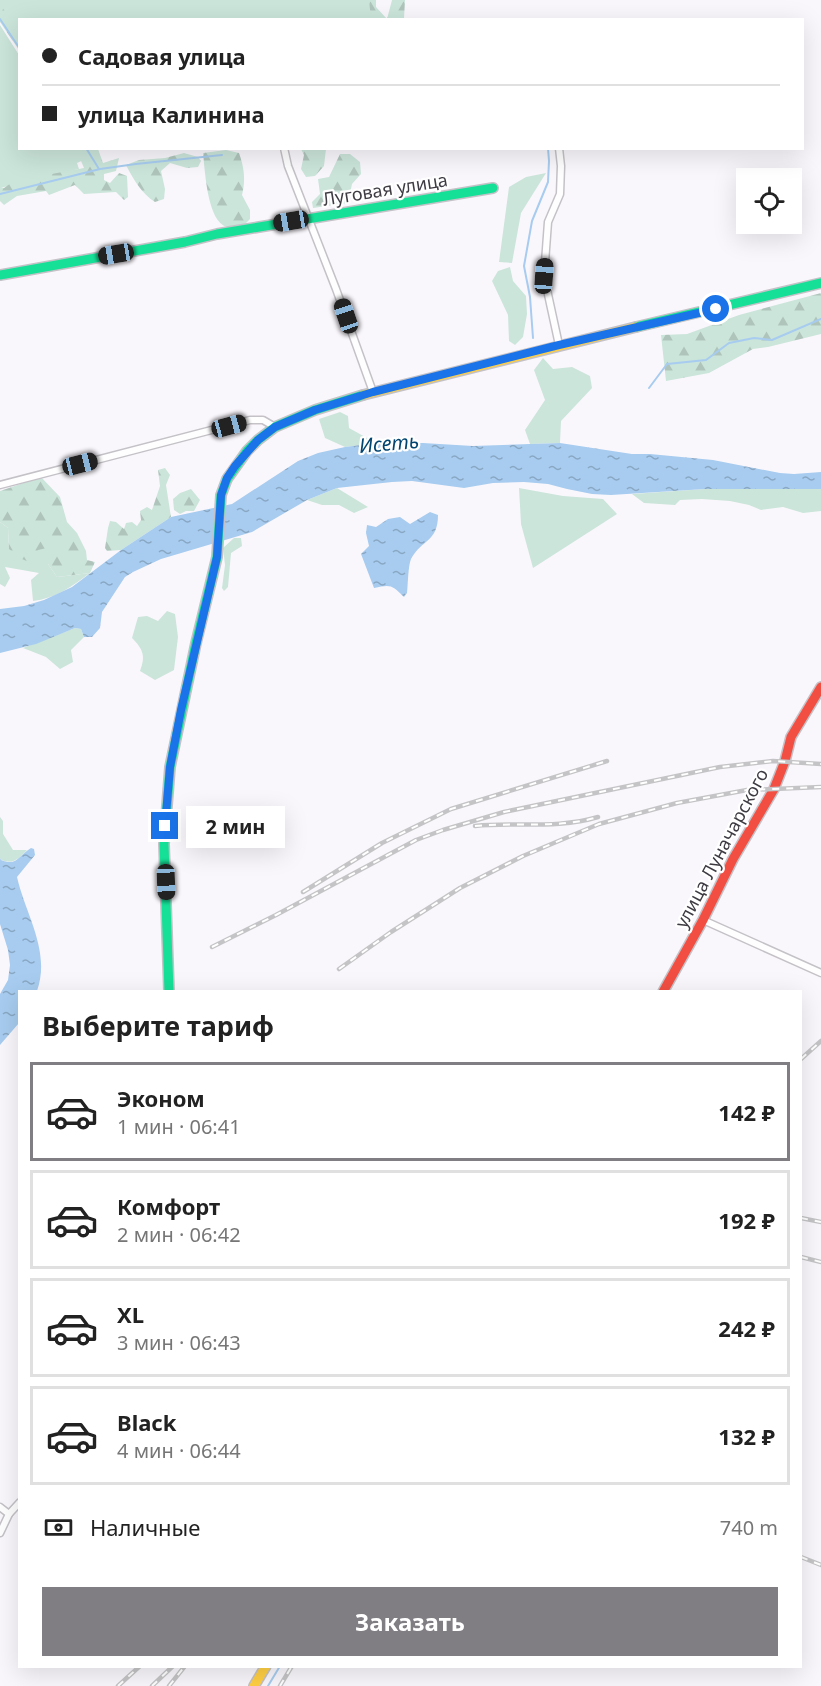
<!DOCTYPE html>
<html lang="ru">
<meta charset="utf-8">
<style>
:root{--surface:#fff;--page:#f6f6f6;--text:#222;--muted:#767676;--line:#e0e0e0;--accent:#807d83}
body{margin:0;font-family:"Noto Sans",sans-serif;background:var(--page);color:var(--text);height:100vh;display:flex;flex-direction:column;font-size:22px;white-space:nowrap}
*{box-sizing:border-box;margin:0}
p{font-size:20px;color:var(--muted)}
.icon{flex:none;width:33px;height:33px;fill:none;stroke:currentColor;stroke-width:2;stroke-linecap:round;stroke-linejoin:round}
.map{position:relative;flex:1;overflow:hidden}
.side{position:absolute;left:18px;top:990px;width:784px;height:678px;display:flex;flex-direction:column;background:var(--surface);border-radius:0px;box-shadow:0 6px 24px #0002}
.side>*{flex:none}
.top-card{position:absolute;left:18px;top:18px;width:786px;height:132px;border-radius:0px;box-shadow:0 6px 24px #0002;display:grid;align-content:center;height:132px;padding:0 24px;background:var(--surface)}
.buttons{position:absolute;left:736px;top:168px;display:grid;gap:12px}
.buttons a{display:grid;place-items:center;width:66px;height:66px;border-radius:0px;background:var(--surface);box-shadow:0 6px 24px #0002;font-size:30px}
.end{position:absolute;width:27px;height:27px;margin:-14px;border:8px solid #1a73e8;background:#fff;box-shadow:0 0 0 3px #fff}
.from{border-radius:50%}
.bubble{position:absolute;height:42px;border-radius:0px;background:var(--surface);box-shadow:0 6px 24px #0002;font-size:20px;font-weight:700;line-height:42px;text-align:center}
.car{position:absolute;width:18px;height:36px;margin:-18px -9px;border-radius:8px;box-shadow:0 0 4px 2px #0007;background:linear-gradient(#222 24%,#8ab4d8 0 40%,#222 0 76%,#8ab4d8 0 86%,#222 0)}
.top-card b{display:flex;align-items:center;gap:21px;height:57px;font-size:22px}
.top-card b+b{border-top:2px solid var(--line)}
.top-card i{width:15px;height:15px;background:var(--text)}
ul{padding:0;list-style:none}
li{display:flex;align-items:center;gap:18px;height:99px;margin:0 12px 9px;padding:0 12px;border:3px solid var(--line);border-radius:0px}
li div{flex:1}
li b{display:block;font-size:22px}
li em{font-style:normal;font-weight:700}
li.current{border-color:var(--accent)}
li>.icon{width:54px;height:54px;stroke-width:1.5}
h2{padding:0 24px;font-size:27px;line-height:72px}
.pay{display:flex;align-items:center;gap:15px;height:66px;padding:0 24px;font-size:22px}
.pay p{margin-inline-start:auto}
.action{display:flex;gap:12px;margin-top:auto;padding:12px 24px}
.action a{flex:1;height:69px;border-radius:0px;background:var(--accent);color:#fff;font-size:24px;font-weight:700;line-height:69px;text-align:center}
.map>svg:first-child{display:block}
</style>
<div class="map">
<svg width="821" height="1686" viewBox="0 0 821 1686">
<defs>
<pattern id="forest-firs" width="22" height="20" patternUnits="userSpaceOnUse" patternTransform="scale(1.5)"><rect width="22" height="20" fill="#cbe5da"/><path d="M5 1l3.5 6h-7zM16 11l3.5 6h-7z" fill="#afc5bc"/></pattern>
<pattern id="water-ripples" width="26" height="14" patternUnits="userSpaceOnUse" patternTransform="scale(1.5)"><rect width="26" height="14" fill="#a7ccef"/><path d="M2 4q2-2 4 0t4 0M15 11q2-2 4 0t4 0" fill="none" stroke="#89a7c3"/></pattern>
</defs>
<rect width="100%" height="100%" fill="#faf7fc"/>
<g fill="#cbe5da">
<polygon points="0,0 370,0 372,19 20,20 19,45 0,16"/>
<polygon points="0,25 19,55 20,148 82,149 88,158 77,163 79,169 0,188"/>
<polygon points="546,173 521,213 512,263 499,262 509,187 526,177"/>
<polygon points="510,267 513,281 526,296 527,314 523,337 515,345 509,341 508,315 492,281 498,271"/>
<polygon points="543,358 553,369 572,367 590,376 592,388 561,421 560,443 530,444 525,430 545,400 534,370"/>
<polygon points="340,412 348,416 349,428 376,443 345,447 325,438 319,419"/>
<polygon points="337,488 368,507 354,513 339,505 322,505 307,500"/>
<polygon points="519,488 563,496 603,499 617,514 533,568 521,524"/>
<polygon points="705,489 821,489 821,511 803,513 783,507 761,510 749,505 730,501 702,499 680,500 675,505 644,503 632,494"/>
<path d="M0 522 8 528 9 549H38L48 547V564L57 577 90 573C73 586 54 599 33 601L31 580 39 573 5 567 10 578 5 587 0 584Z"/>
<polygon points="234,538 241,538 242,546 231,553 228,587 224,591 222,588 225,565 223,548"/>
<path d="M167 611 175 614 178 637 174 670 155 680 140 671C146 656 143 649 132 638L138 617 147 616 158 621Z"/>
<polygon points="75,628 81,629 84,637 71,650 73,662 60,669 46,657 23,648"/>
<path d="M0 817 3 821V834L13 850H27C19 858 14 865 1 860L0 858Z"/>
</g>
<g fill="url(#forest-firs)">
<polygon points="369,0 376,0 376,7 387,19 392,0 405,0 404,19 371,19"/>
<polygon points="0,4 19,33 19,50 0,22"/>
<polygon points="76,149 98,149 103,163 119,158 116,171 104,174 104,180 110,183 119,173 127,176 128,197 124,200 116,192 84,194 75,185 49,195 46,191 17,196 4,205 0,201 0,187 4,188 14,181 84,168"/>
<polygon points="301,149 326,149 324,166 315,176 306,177 301,169 304,155"/>
<path d="M226 150 239 153C244 167 246 180 242 195L250 210V219L241 228C237 228 230 229 227 227 207 222 205 170 203 153Z"/>
<path d="M184 153 198 157 201 161 198 167 187 168 170 163 161 171 165 189 164 199 155 202C142 194 133 179 126 165L139 160 165 158Z"/>
<polygon points="340,154 350,154 360,162 361,174 352,184 348,203 313,208 312,202 320,194 318,179 329,177"/>
<polygon points="821,293 821,334 768,347 753,349 709,373 666,381 661,335 687,334 739,315"/>
<polygon points="165,468 170,475 166,485 171,517 121,550 107,551 105,548 108,528 110,521 116,522 124,529 126,523 132,522 137,526 141,520 140,511 147,507 152,510 160,486 158,470"/>
<polygon points="41,477 60,497 67,522 77,533 86,551 87,560 95,562 90,573 57,577 48,564 47,548 38,550 31,563 22,559 9,549 8,528 0,522 0,491"/>
<polygon points="191,489 200,500 194,511 186,511 180,514 174,510 173,499 180,493"/>
</g>
<g fill="url(#water-ripples)">
<polygon points="376,443 423,443 473,446 560,443 632,454 650,454 713,460 780,473 794,474 821,472 821,489 705,489 611,495 592,494 567,489 548,484 524,482 493,483 464,488 412,481 392,482 337,488 307,500 252,532 161,559 133,572 125,577 102,612 100,628 92,637 84,637 81,629 75,628 36,644 0,653 0,609 24,606 44,600 72,587 121,550 171,517 232,504 298,461 318,453 345,447"/>
<path d="M430 512 438 515C438 542 422 539 411 559 408 566 408 585 407 593L404 597C392 585 391 584 374 588L361 554 369 546 366 533 367 525 376 527 388 519 400 517 410 524Z"/>
<path d="M31 848 34 849 35 855 17 877C26 916 51 951 37 991L20 992 19 1023 0 1045V994L8 980 10 965 8 950 0 924V858L1 860C17 867 19 855 31 848Z"/>
</g>
<g fill="none" stroke-linecap="round" stroke-linejoin="round">
<g stroke="#a7ccef" stroke-width="2">
<polyline points="0,19 20,49"/>
<polyline points="86,148 99,169"/>
<polyline points="0,194 100,169 136,164 222,155"/>
<polyline points="533,338 530,297 524,266 532,221 548,182 549,161 548,148"/>
<polyline points="649,388 667,364 706,360 729,343 754,338 772,340 821,319"/>
<polyline points="268,1686 280,1666"/>
</g>
<g stroke="#c5c2c7" stroke-width="9">
<g id="street">
<polyline points="284,148 288,166 336,289 373,392"/>
<polyline points="559,148 561,166 560,194 548,222 544,276 559,345"/>
<polyline points="0,485 250,420 263,420 275,427"/>
<polyline points="703,920 821,973"/>
<polyline points="0,1507 9,1514"/>
<polyline points="0,1533 9,1514 20,1502"/>
</g>
</g>
<g stroke="#c5c2c7" stroke-width="12">
<g id="fast">
<polyline points="0,275 185,242 217,234 493,188"/>
<polyline points="636,327 821,283"/>
<polyline points="169,992 164,844 170,767 196,643 217,557 221,495 227,479 247,451 258,440 275,427 315,410 363,395"/>
</g>
</g>
<g stroke="#c5c2c7" stroke-width="12">
<g id="slow">
<polyline points="363,395 636,327"/>
<polyline points="254,1686 266,1666"/>
</g>
</g>
<g stroke="#c5c2c7" stroke-width="12">
<polyline id="jam" points="663,992 703,920 733,859 774,789 785,761 791,737 821,687"/>
</g>
<use href="#street" stroke="#fefeff" stroke-width="6"/>
<use href="#fast" stroke="#16e098" stroke-width="9"/>
<use href="#slow" stroke="#ffcf43" stroke-width="9"/>
<use href="#jam" stroke="#f24e42" stroke-width="9"/>
<g stroke="#c4c4c6" stroke-width="4.5">
<g id="rail">
<path d="M475 826C516 822 558 829 598 817"/>
<polyline points="303,892 382,843 451,809 607,761"/>
<polyline points="212,947 276,915 416,840 443,830 504,812 720,767 773,761 821,764"/>
<polyline points="339,969 391,932 460,888 523,856 599,824 677,803 747,790 821,787"/>
<polyline points="801,1059 821,1041"/>
<polyline points="801,1218 821,1222"/>
<polyline points="801,1257 821,1262"/>
<polyline points="801,1557 821,1565"/>
<polyline points="118,1686 140,1666"/>
<polyline points="152,1686 173,1666"/>
<polyline points="169,1686 185,1666"/>
<polyline points="280,1686 292,1666"/>
</g>
</g>
<use href="#rail" stroke="#fff" stroke-width="2" stroke-dasharray="7" stroke-linecap="butt"/>
</g>
<g fill="none" stroke-linecap="round" stroke-linejoin="round">
<polyline stroke="#1a73e8" stroke-width="8" points="165,826 170,767 181,710 217,557 221,495 227,478 235,466 258,440 275,427 315,410 373,392 559,345 716,309"/>
</g>
<g text-anchor="middle" dominant-baseline="central" stroke-width="4.5" stroke-linejoin="round" paint-order="stroke">
<g font-size="18" fill="#3e3b42" stroke="#fff">
<text transform="translate(385 189) rotate(-9)">Луговая улица</text>
<text transform="translate(721 848) rotate(-62)">улица Луначарского</text>
</g>
<g font-size="20" font-style="italic" fill="#024570" stroke="#fff">
<text transform="translate(389 443) rotate(-5)">Исеть</text>
</g>
</g>
</svg>
<div class="buttons">
<a><svg class="icon" aria-label="locate" viewBox="0 0 24 24"><circle cx="12" cy="12" r="6"/><path d="M12 2v4M12 18v4M2 12h4M18 12h4"/></svg></a>
</div>
<i class="end from" style="left:716px;top:309px"></i>
<i class="end" style="left:165px;top:826px"></i>
<div class="bubble" style="left:186px;top:806px;width:99px">2 мин</div>
<i class="car" style="left:291px;top:221px;rotate:260deg"></i>
<i class="car" style="left:116px;top:254px;rotate:260deg"></i>
<i class="car" style="left:544px;top:276px;rotate:4deg"></i>
<i class="car" style="left:346px;top:316px;rotate:341deg"></i>
<i class="car" style="left:229px;top:426px;rotate:75deg"></i>
<i class="car" style="left:80px;top:464px;rotate:76deg"></i>
<i class="car" style="left:166px;top:882px;rotate:178deg"></i>
<div class="top-card">
<b><i class="from"></i>Садовая улица</b>
<b><i></i>улица Калинина</b>
</div>
<section class="side">
<h2>Выберите тариф</h2>
<ul>
<li class="current"><svg class="icon" aria-label="car" viewBox="0 0 24 24"><path d="M5 17H2v-5l4-1 3-4h7l3 4 3 1v5h-3M9 17h6M6 11h13"/><circle cx="7" cy="17" r="2"/><circle cx="17" cy="17" r="2"/></svg><div><b>Эконом</b><p>1 мин · 06:41</p></div><em>142 ₽</em></li>
<li><svg class="icon" aria-label="car" viewBox="0 0 24 24"><path d="M5 17H2v-5l4-1 3-4h7l3 4 3 1v5h-3M9 17h6M6 11h13"/><circle cx="7" cy="17" r="2"/><circle cx="17" cy="17" r="2"/></svg><div><b>Комфорт</b><p>2 мин · 06:42</p></div><em>192 ₽</em></li>
<li><svg class="icon" aria-label="car" viewBox="0 0 24 24"><path d="M5 17H2v-5l4-1 3-4h7l3 4 3 1v5h-3M9 17h6M6 11h13"/><circle cx="7" cy="17" r="2"/><circle cx="17" cy="17" r="2"/></svg><div><b>XL</b><p>3 мин · 06:43</p></div><em>242 ₽</em></li>
<li><svg class="icon" aria-label="car" viewBox="0 0 24 24"><path d="M5 17H2v-5l4-1 3-4h7l3 4 3 1v5h-3M9 17h6M6 11h13"/><circle cx="7" cy="17" r="2"/><circle cx="17" cy="17" r="2"/></svg><div><b>Black</b><p>4 мин · 06:44</p></div><em>132 ₽</em></li>
</ul>
<div class="pay"><svg class="icon" aria-label="cash" viewBox="0 0 24 24"><path d="M3 7h18v10H3z"/><circle cx="12" cy="12" r="2"/></svg>Наличные<p>740 m</p></div>
<div class="action"><a>Заказать</a></div>
</section>
</div>
